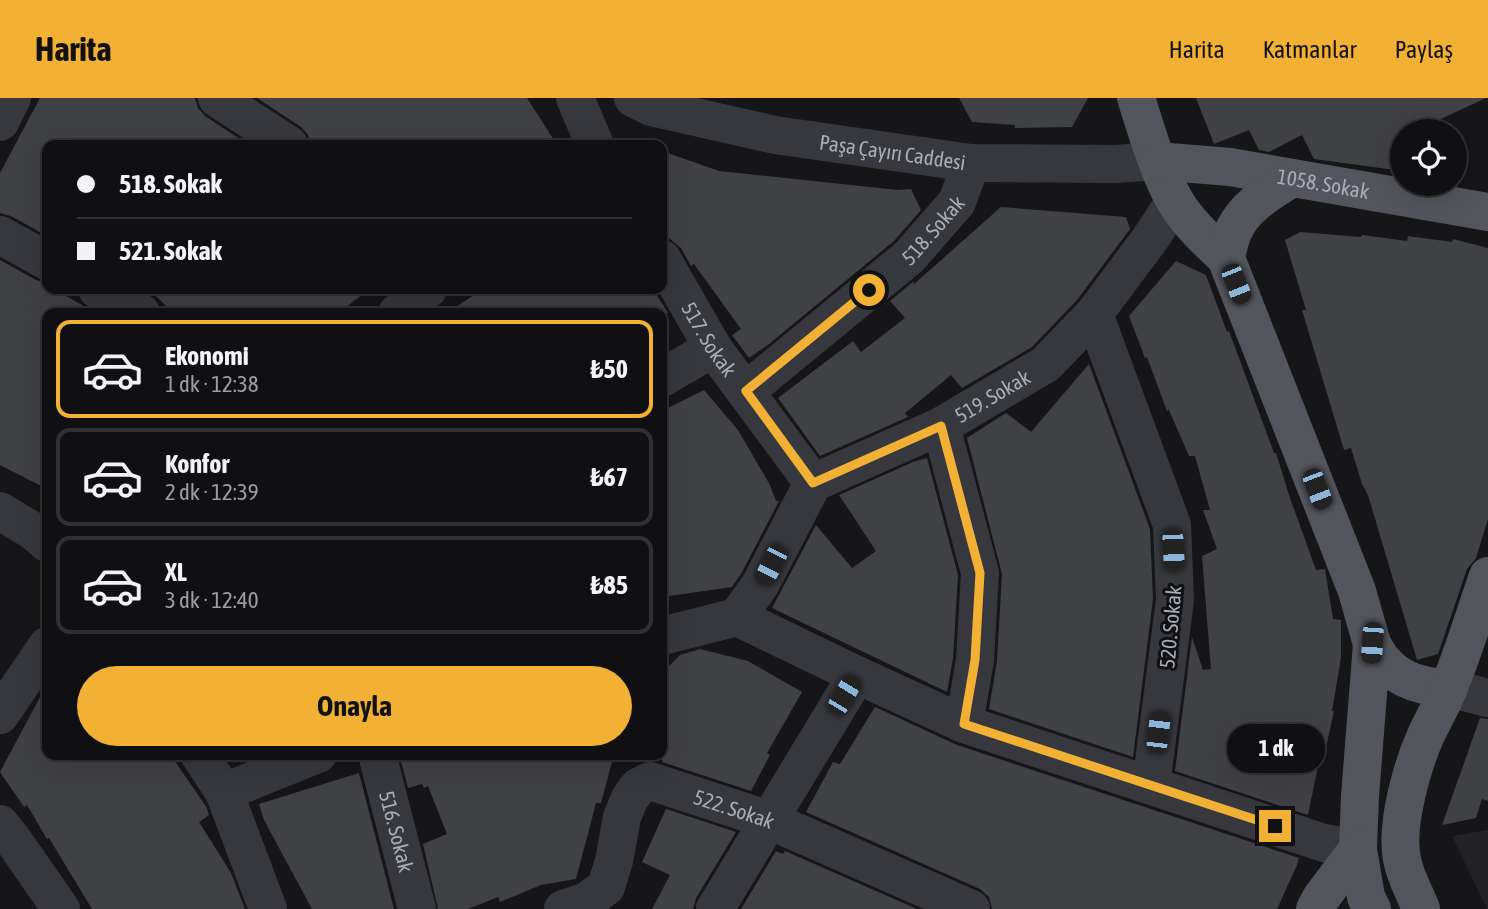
<!DOCTYPE html>
<html lang="tr">
<meta charset="utf-8">
<style>
:root{--surface:#101012;--page:#19191b;--text:#f1f3f6;--muted:#9c9d9f;--line:#303032;--accent:#f2b134}
body{margin:0;font-family:"Asap Condensed",sans-serif;background:var(--page);color:var(--text);height:100vh;display:flex;flex-direction:column;font-size:26px;white-space:nowrap}
*{box-sizing:border-box;margin:0}
p{font-size:23px;color:var(--muted)}
.icon{flex:none;width:38px;height:38px;fill:none;stroke:currentColor;stroke-width:2;stroke-linecap:round;stroke-linejoin:round}
.map{position:relative;flex:1;overflow:hidden}
.sheet{position:absolute;left:42px;top:210px;width:625px;height:452px;display:flex;flex-direction:column;background:var(--surface);border-radius:14px;box-shadow:0 7px 28px #0002,0 0 0 2px var(--line)}
.sheet>*{flex:none}
.banner{position:absolute;left:42px;top:42px;width:625px;height:154px;border-radius:14px;box-shadow:0 7px 28px #0002,0 0 0 2px var(--line);display:grid;align-content:center;height:154px;padding:0 35px;background:var(--surface)}
.controls{position:absolute;left:1390px;top:21px;display:grid;gap:14px}
.controls a{display:grid;place-items:center;width:77px;height:77px;border-radius:50%;background:var(--surface);box-shadow:0 7px 28px #0002,0 0 0 2px var(--line);font-size:35px}
.end{position:absolute;width:32px;height:32px;margin:-16px;border:9px solid #f2b134;background:#111;box-shadow:0 0 0 4px #111}
.from{border-radius:50%}
.bubble{position:absolute;height:49px;border-radius:24px;background:var(--surface);box-shadow:0 7px 28px #0002,0 0 0 2px var(--line);font-size:23px;font-weight:700;line-height:49px;text-align:center}
.car{position:absolute;width:21px;height:42px;margin:-21px -10px;border-radius:9px;box-shadow:0 0 5px 2px #0007;background:linear-gradient(#222 24%,#8ab4d8 0 40%,#222 0 76%,#8ab4d8 0 86%,#222 0)}
.banner b{display:flex;align-items:center;gap:24px;height:66px;font-size:26px}
.banner b+b{border-top:2px solid var(--line)}
.banner i{width:18px;height:18px;background:var(--text)}
ul{padding:12px 0 0;list-style:none}
li{display:flex;align-items:center;gap:21px;height:98px;margin:0 14px 10px;padding:0 21px;border:4px solid var(--line);border-radius:14px}
li div{flex:1}
li b{display:block;font-size:26px}
li em{font-style:normal;font-weight:700}
li.on{border-color:var(--accent)}
li>.icon{width:63px;height:63px;stroke-width:1.5}
.button{display:flex;gap:14px;margin-top:auto;padding:14px 35px}
.button a{flex:1;height:80px;border-radius:42px;background:var(--accent);color:#111;font-size:28px;font-weight:700;line-height:80px;text-align:center}
header{display:flex;align-items:center;gap:42px;box-sizing:border-box;height:98px;padding:0 35px;background:var(--accent);color:#111}
header strong{font-size:33px}
nav{display:flex;gap:38px;margin-inline-start:auto;font-size:24px}
.map>svg:first-child{display:block}
</style>
<header>
<strong>Harita</strong>
<nav><a>Harita</a><a>Katmanlar</a><a>Paylaş</a></nav>
</header>
<div class="map">
<svg width="1488" height="811" viewBox="0 0 1488 811">
<rect width="100%" height="100%" fill="#161618"/>
<polygon fill="#222225" points="1488,732 1488,811 1487,811 1452,738"/>
<g fill="#404145">
<polygon points="40,0 195,0 198,10 205,18 249,47 47,47 47,138 11,118 0,115 0,75"/>
<polygon points="257,0 527,0 557,47 311,47 308,37 301,29"/>
<polygon points="959,0 1088,0 1072,29 1015,30 1015,27 972,24"/>
<polygon points="1196,0 1486,0 1415,33 1402,33 1395,72 1314,61 1302,37 1269,54 1259,52 1249,32 1214,46"/>
<polygon points="662,53 719,73 898,92 911,91 921,112 894,143 769,246 749,260 732,237 741,231 694,166 691,168 681,150 670,141 662,128"/>
<polygon points="1001,109 1126,119 1130,131 1077,202 1032,249 962,290 951,277 905,315 908,319 820,358 778,300 853,243 861,254 905,220 890,203 914,183 913,187"/>
<polygon points="1300,134 1361,139 1362,137 1407,143 1408,138 1452,144 1453,141 1488,150 1488,421 1476,460 1467,471 1438,556 1417,562 1368,397 1362,386 1351,350 1344,352 1302,212 1306,212 1285,142"/>
<polygon points="0,162 36,182 47,185 47,191 54,191 96,215 47,215 47,391 0,367"/>
<polygon points="1176,163 1206,177 1227,234 1229,233 1274,355 1276,355 1290,400 1316,472 1325,471 1333,521 1341,522 1341,560 1332,613 1334,613 1325,654 1321,653 1308,717 1175,673 1192,539 1203,572 1211,571 1202,458 1217,451 1203,412 1210,412 1195,358 1189,358 1169,312 1167,313 1147,259 1145,260 1129,218"/>
<polygon points="149,191 370,191 338,215 173,215"/>
<polygon points="483,191 653,191 668,215 447,215"/>
<polygon points="1089,266 1150,431 1153,501 1133,659 989,611 997,563 1002,476 967,340 1006,315 1031,334"/>
<polygon points="704,292 738,332 770,387 776,403 779,403 741,476 732,489 662,499 662,313"/>
<polygon points="927,360 958,477 953,560 947,594 772,510 816,427 852,470 876,453 839,397 913,364"/>
<polygon points="700,551 748,563 802,594 767,655 770,657 751,693 662,664 662,575 680,557"/>
<polygon points="47,586 47,656 170,656 207,710 209,717 199,724 231,775 245,811 92,811 49,740 47,741 27,707 24,709 0,674"/>
<polygon points="875,609 957,647 1299,760 1297,767 1277,811 992,811 989,799 980,791 806,714 833,664 840,666"/>
<polygon points="1480,620 1488,621 1488,703 1482,701 1476,720 1442,727"/>
<polygon points="422,656 614,656 601,705 596,705 576,781 541,787 500,804 498,799 468,811 438,811 423,746 447,736 428,688 424,690 422,686 408,690 401,663"/>
<polygon points="359,675 394,811 312,811 264,722 259,706"/>
<polygon points="666,711 736,734 696,800 693,811 652,811 670,777 642,764"/>
<polygon points="776,753 783,756 785,753 917,811 741,811"/>
</g>
<g fill="none" stroke-linecap="round" stroke-linejoin="round">
<g stroke="#37383d" stroke-width="38">
<polyline points="217,0 289,47"/>
<polyline points="575,0 595,47"/>
<path id="s1" d="M633 0 651 9 775 37 971 65 1116 66 1157 63"/>
<polyline points="0,24 12,0"/>
<polyline points="0,137 47,163"/>
<path id="s2" d="M662 161 713 250 813 385"/>
<polyline points="97,191 141,215"/>
<polyline points="397,215 428,191"/>
<polyline points="1094,216 1172,427 1175,502 1151,687"/>
<polyline points="662,280 713,250"/>
<path id="s3" d="M746 293 909 159 957 104 971 65"/>
<polyline points="941,328 980,475 975,562 964,626"/>
<polyline points="0,413 33,433 47,445"/>
<polyline points="737,519 857,577 964,626 1324,745 1358,751"/>
<path id="s4" d="M737 519 760 487 813 385 941 328 1046 266 1094 216 1150 141 1175 103"/>
<polyline points="662,538 737,519"/>
<polyline points="1449,590 1488,600"/>
<polyline points="0,617 47,548"/>
<polyline points="199,656 224,694 268,811"/>
<path id="s5" d="M377 656 417 811"/>
<polyline points="224,694 318,656"/>
<polyline points="0,726 13,742 61,811"/>
<path id="s6" d="M563 811 587 803 606 789 614 763 622 719 630 700 638 689 650 683 769 722 971 811"/>
<polyline points="715,811 857,577"/>
</g>
<g stroke="#53555c" stroke-width="38">
<path d="M1136 0C1147 34 1157 71 1175 103 1188 125 1207 142 1226 160L1357 493 1372 546 1360 698 1358 751 1366 799 1372 811"/>
<path id="s7" d="M1157 63 1230 69 1488 114"/>
<path d="M1226 160C1228 151 1230 140 1234 132 1246 107 1269 95 1292 80"/>
<path d="M1372 546C1376 552 1379 559 1384 564 1401 584 1425 589 1449 590"/>
<polyline points="1315,811 1321,800 1358,751"/>
<path d="M1421 811C1415 795 1405 779 1402 761 1395 728 1412 668 1426 637 1433 621 1443 606 1449 589 1464 553 1475 515 1488 478"/>
</g>
</g>
<g fill="none" stroke-linecap="round" stroke-linejoin="round">
<polyline stroke="#f2b134" stroke-width="9" points="869,192 746,293 813,385 941,328 980,475 975,562 964,626 1275,728"/>
</g>
<g text-anchor="middle" dominant-baseline="central" stroke-width="6" stroke-linejoin="round" paint-order="stroke">
<g font-size="21" fill="#a8adb8" stroke="#111113">
<text stroke="none"><textPath href="#s1" startOffset="266">Paşa Çayırı Caddesi</textPath></text>
<text stroke="none"><textPath href="#s7" startOffset="168">1058. Sokak</textPath></text>
<text stroke="none"><textPath href="#s3" startOffset="247">518. Sokak</textPath></text>
<text stroke="none"><textPath href="#s2" startOffset="93">517. Sokak</textPath></text>
<text stroke="none"><textPath href="#s4" startOffset="354">519. Sokak</textPath></text>
<text transform="translate(1170 529) rotate(-85)">520. Sokak</text>
<text stroke="none"><textPath href="#s6" startOffset="257">522. Sokak</textPath></text>
<text stroke="none"><textPath href="#s5" startOffset="80">516. Sokak</textPath></text>
</g>
</g>
</svg>
<div class="controls">
<a><svg class="icon" aria-label="locate" viewBox="0 0 24 24"><circle cx="12" cy="12" r="6"/><path d="M12 2v4M12 18v4M2 12h4M18 12h4"/></svg></a>
</div>
<i class="end from" style="left:869px;top:192px"></i>
<i class="end" style="left:1275px;top:728px"></i>
<div class="bubble" style="left:1227px;top:626px;width:98px">1 dk</div>
<i class="car" style="left:1236px;top:186px;rotate:158deg"></i>
<i class="car" style="left:1317px;top:391px;rotate:159deg"></i>
<i class="car" style="left:1173px;top:452px;rotate:177deg"></i>
<i class="car" style="left:771px;top:467px;rotate:207deg"></i>
<i class="car" style="left:1372px;top:545px;rotate:184deg"></i>
<i class="car" style="left:844px;top:597px;rotate:31deg"></i>
<i class="car" style="left:1158px;top:634px;rotate:7deg"></i>
<div class="banner">
<b><i class="from"></i>518. Sokak</b>
<b><i></i>521. Sokak</b>
</div>
<section class="sheet">
<ul>
<li class="on"><svg class="icon" aria-label="car" viewBox="0 0 24 24"><path d="M5 17H2v-5l4-1 3-4h7l3 4 3 1v5h-3M9 17h6M6 11h13"/><circle cx="7" cy="17" r="2"/><circle cx="17" cy="17" r="2"/></svg><div><b>Ekonomi</b><p>1 dk · 12:38</p></div><em>₺50</em></li>
<li><svg class="icon" aria-label="car" viewBox="0 0 24 24"><path d="M5 17H2v-5l4-1 3-4h7l3 4 3 1v5h-3M9 17h6M6 11h13"/><circle cx="7" cy="17" r="2"/><circle cx="17" cy="17" r="2"/></svg><div><b>Konfor</b><p>2 dk · 12:39</p></div><em>₺67</em></li>
<li><svg class="icon" aria-label="car" viewBox="0 0 24 24"><path d="M5 17H2v-5l4-1 3-4h7l3 4 3 1v5h-3M9 17h6M6 11h13"/><circle cx="7" cy="17" r="2"/><circle cx="17" cy="17" r="2"/></svg><div><b>XL</b><p>3 dk · 12:40</p></div><em>₺85</em></li>
</ul>
<div class="button"><a>Onayla</a></div>
</section>
</div>
